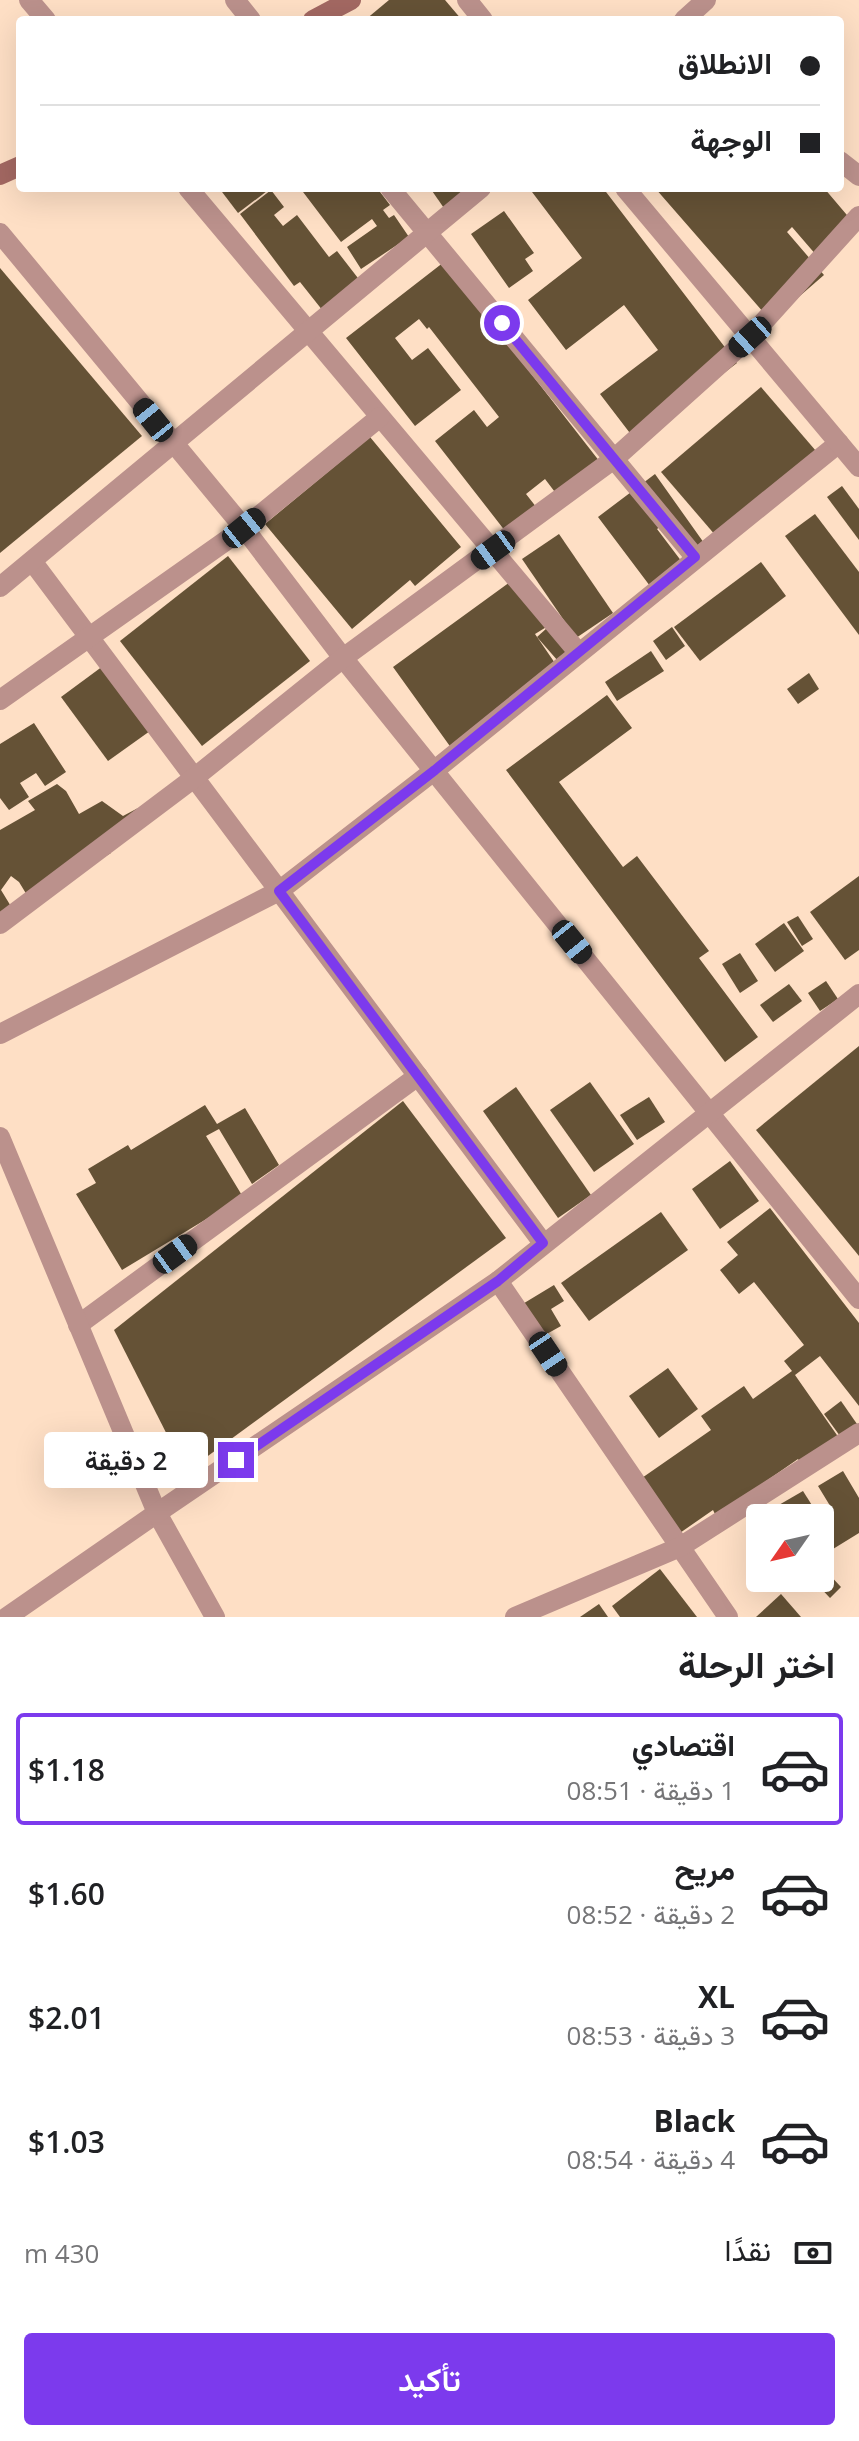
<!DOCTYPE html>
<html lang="ar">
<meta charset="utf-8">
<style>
:root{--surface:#fff;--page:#f6f6f6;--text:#202124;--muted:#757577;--line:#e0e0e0;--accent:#7c3aed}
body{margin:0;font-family:"Open Sans",Vazirmatn,sans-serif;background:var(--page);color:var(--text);direction:rtl;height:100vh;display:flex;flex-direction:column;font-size:30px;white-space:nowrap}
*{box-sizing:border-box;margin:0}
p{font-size:26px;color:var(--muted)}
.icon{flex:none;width:44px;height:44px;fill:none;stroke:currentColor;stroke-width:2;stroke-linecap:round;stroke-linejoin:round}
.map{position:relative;height:1617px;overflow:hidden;direction:ltr}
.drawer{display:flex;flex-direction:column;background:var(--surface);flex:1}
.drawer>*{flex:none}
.top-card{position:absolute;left:16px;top:16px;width:828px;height:176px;border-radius:8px;box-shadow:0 8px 32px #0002;direction:rtl;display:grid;align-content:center;height:176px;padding:0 24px;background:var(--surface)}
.needle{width:52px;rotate:236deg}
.tools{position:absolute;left:746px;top:1504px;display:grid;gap:16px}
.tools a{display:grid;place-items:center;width:88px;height:88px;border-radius:8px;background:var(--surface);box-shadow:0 8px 32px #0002;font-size:40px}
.end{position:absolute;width:36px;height:36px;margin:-18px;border:10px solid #7c3aed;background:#fff;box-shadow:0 0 0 4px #fff}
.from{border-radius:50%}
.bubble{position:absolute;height:56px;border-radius:8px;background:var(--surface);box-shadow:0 8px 32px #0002;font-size:26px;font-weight:600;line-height:56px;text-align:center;direction:rtl}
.car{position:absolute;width:24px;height:48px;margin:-24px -12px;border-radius:10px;box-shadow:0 0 6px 2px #0007;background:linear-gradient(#222 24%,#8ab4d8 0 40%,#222 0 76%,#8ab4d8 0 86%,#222 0)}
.top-card b{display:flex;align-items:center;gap:28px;height:76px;font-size:30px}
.top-card b+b{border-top:2px solid var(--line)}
.top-card i{width:20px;height:20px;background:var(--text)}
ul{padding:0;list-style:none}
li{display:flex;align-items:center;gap:24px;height:112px;margin:0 16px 12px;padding:0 8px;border:4px solid transparent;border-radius:8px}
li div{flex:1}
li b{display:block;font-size:30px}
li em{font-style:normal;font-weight:600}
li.on{border-color:var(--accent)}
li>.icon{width:72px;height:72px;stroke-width:1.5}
h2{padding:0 24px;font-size:36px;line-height:96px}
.pay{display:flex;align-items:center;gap:20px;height:88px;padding:0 24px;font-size:30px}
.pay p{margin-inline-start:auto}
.button{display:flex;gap:16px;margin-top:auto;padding:16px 24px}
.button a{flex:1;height:92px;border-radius:8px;background:var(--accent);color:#fff;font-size:32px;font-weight:600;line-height:92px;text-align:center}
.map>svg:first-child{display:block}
</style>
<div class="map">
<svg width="859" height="1617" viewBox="0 0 859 1617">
<rect width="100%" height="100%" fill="#fedfc5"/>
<g fill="#655236">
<polygon points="389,0 445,0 462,20 365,20"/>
<polygon points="219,188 271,188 238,213"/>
<polygon points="300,188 377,188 390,205 383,210 389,218 394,215 409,237 361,269 347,247 377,226 372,219 341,242"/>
<polygon points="430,188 478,188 446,211"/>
<polygon points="529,188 603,188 737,363 636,441 600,394 658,350 624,305 566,350 528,300 582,258"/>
<polygon points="655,188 824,188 852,221 817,256 792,227 787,232 824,275 771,321"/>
<polygon points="271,190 284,207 274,215 283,226 297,215 329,257 337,251 361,282 323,311 300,282 294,286 240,214"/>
<polygon points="504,211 534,253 525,259 533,271 509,288 471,234"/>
<polygon points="444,262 607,471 564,504 545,479 526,494 544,517 513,541 435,441 474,410 487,427 499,417 429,327 427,329 419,319 395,338 412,360 428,348 461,390 415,426 346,338"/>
<polygon points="0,268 142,436 0,553"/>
<polygon points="761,387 816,451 716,536 661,472"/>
<polygon points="370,437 461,547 415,586 410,580 352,629 265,524"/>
<polygon points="655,474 704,543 693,551 670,520 657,529 682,562 650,586 598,517"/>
<polygon points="842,486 859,509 859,540 827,497"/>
<polygon points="815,514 859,572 859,635 785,536"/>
<polygon points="559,534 613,613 576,638 522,559"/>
<polygon points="228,556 310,661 202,746 120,641"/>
<polygon points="761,562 786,596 700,661 674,627"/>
<polygon points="514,579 548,626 535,634 559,669 457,756 393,667"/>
<polygon points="672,627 685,646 666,660 653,641"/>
<polygon points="547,628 568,653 558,661 537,637"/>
<polygon points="651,651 664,671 617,701 605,682"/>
<polygon points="103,666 150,731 108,761 61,697"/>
<polygon points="809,673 819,689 798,704 787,689"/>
<polygon points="607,695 632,728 559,782 623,867 637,856 709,951 699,958 758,1037 725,1062 506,770"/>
<polygon points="34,723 66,772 45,786 36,773 20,783 29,797 9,810 0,798 0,744"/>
<polygon points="57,784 66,791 79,814 102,801 123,816 138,808 126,824 102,838 111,853 30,900 19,882 11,876 1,890 12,908 0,915 0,830 35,810 28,801"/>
<polygon points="859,876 859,950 845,960 810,912"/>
<polygon points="798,916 813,939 802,946 787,922"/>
<polygon points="784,923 804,951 775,972 755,944"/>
<polygon points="740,953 758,981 740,993 722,964"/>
<polygon points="826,981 838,999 820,1011 808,993"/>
<polygon points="789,984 802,1001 773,1022 760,1005"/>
<polygon points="859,1046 859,1256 756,1130"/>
<polygon points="590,1082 634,1144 594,1172 550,1110"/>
<polygon points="516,1087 591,1195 558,1218 483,1111"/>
<polygon points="649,1097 665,1122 637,1140 620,1115"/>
<polygon points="403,1101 506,1238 186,1472 114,1330"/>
<polygon points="205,1105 217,1124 245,1108 279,1165 252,1184 219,1129 206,1136 243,1197 122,1270 76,1194 96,1183 88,1169 128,1145 131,1150"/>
<polygon points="730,1161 759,1201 720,1229 692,1189"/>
<polygon points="770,1208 859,1323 859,1406 820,1356 795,1375 839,1438 801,1464 798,1459 716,1516 713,1510 677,1535 639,1480 711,1430 701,1416 744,1386 753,1399 792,1371 784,1361 804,1345 754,1282 739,1294 720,1270 738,1255 727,1242"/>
<polygon points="661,1212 688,1250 589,1321 561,1283"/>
<polygon points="554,1285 564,1301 551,1309 561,1326 536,1340 516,1308"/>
<polygon points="668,1368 698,1409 659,1438 629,1396"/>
<polygon points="841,1401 857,1424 840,1436 824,1414"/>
<polygon points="843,1471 859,1498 859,1533 820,1557 820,1516 832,1509 818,1486"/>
<polygon points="803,1491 820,1518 768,1518 765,1513"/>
<polygon points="660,1569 697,1617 620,1617 612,1606"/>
<polygon points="825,1570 841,1587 830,1598 814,1581 820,1578"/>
<polygon points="781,1594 801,1617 756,1617"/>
<polygon points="599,1604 608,1617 580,1617"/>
</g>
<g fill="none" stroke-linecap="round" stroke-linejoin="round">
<g stroke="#bb918c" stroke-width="20">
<polyline points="29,0 46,20"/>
<polyline points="235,0 251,20"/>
<polyline points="684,20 706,0"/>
<polyline points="840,161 859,176"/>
<polyline points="188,188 578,652"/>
<polyline points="390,188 695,557"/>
<polyline points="0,233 244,528 343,658 859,1299"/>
<polyline points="32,561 543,1243"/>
<polyline points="0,587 481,188"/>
<polyline points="0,700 244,528 380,417"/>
<polyline points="0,924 194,778 343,658 614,459 750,337 859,216"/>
<polyline points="0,1034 279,891 435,770 839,443"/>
<polyline points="498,1281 728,1617"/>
<polyline points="78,1325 418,1076"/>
<polyline points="7,1617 157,1513"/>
<polyline points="515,1617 680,1547 859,1433"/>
</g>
<g stroke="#bb918c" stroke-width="20">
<polyline points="467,0 483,20"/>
<polyline points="625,188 859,467"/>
<polyline points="0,1137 157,1513 215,1617"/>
<polyline points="157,1513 498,1281 859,994"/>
</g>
<g stroke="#a36862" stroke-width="20">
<polyline points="313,20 351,0"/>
<polyline points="0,175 20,166"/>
</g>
</g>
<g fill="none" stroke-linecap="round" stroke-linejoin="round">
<polyline stroke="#7c3aed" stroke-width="10" points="236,1460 498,1281 543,1243 279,891 435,770 695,557 502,323"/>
</g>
</svg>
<div class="tools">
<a><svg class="needle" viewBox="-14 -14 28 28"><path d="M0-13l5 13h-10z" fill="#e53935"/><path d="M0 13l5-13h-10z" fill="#757577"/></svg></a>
</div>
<i class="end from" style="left:502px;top:323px"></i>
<i class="end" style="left:236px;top:1460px"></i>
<div class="bubble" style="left:44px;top:1432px;width:164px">2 دقيقة</div>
<i class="car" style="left:750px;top:337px;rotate:228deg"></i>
<i class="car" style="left:153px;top:420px;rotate:321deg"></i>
<i class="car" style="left:244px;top:528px;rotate:51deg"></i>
<i class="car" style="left:493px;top:550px;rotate:234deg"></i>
<i class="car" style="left:572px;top:942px;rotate:141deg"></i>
<i class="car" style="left:175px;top:1254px;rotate:54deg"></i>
<i class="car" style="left:548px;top:1354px;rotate:146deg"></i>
<div class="top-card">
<b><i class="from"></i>الانطلاق</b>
<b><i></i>الوجهة</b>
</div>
</div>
<section class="drawer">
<h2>اختر الرحلة</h2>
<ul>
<li class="on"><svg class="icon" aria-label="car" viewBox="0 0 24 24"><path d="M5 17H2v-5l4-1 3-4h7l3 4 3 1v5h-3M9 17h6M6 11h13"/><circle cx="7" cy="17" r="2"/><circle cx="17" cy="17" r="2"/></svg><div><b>اقتصادي</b><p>1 دقيقة · 08:51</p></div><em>$1.18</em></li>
<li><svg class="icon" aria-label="car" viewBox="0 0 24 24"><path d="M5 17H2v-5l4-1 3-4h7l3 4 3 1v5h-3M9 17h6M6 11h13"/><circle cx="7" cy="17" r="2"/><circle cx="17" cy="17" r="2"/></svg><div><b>مريح</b><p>2 دقيقة · 08:52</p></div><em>$1.60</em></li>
<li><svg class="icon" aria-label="car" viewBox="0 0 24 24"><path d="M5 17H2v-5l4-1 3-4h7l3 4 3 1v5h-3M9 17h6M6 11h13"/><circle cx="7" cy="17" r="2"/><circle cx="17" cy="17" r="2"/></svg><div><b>XL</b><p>3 دقيقة · 08:53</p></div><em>$2.01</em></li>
<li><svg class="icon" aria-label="car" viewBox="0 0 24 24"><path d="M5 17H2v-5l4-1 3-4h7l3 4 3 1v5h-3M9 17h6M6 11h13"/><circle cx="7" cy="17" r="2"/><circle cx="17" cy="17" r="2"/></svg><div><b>Black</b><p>4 دقيقة · 08:54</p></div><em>$1.03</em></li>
</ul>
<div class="pay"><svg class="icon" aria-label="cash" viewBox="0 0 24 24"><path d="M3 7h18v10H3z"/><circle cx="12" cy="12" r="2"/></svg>نقدًا<p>430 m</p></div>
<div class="button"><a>تأكيد</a></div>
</section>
